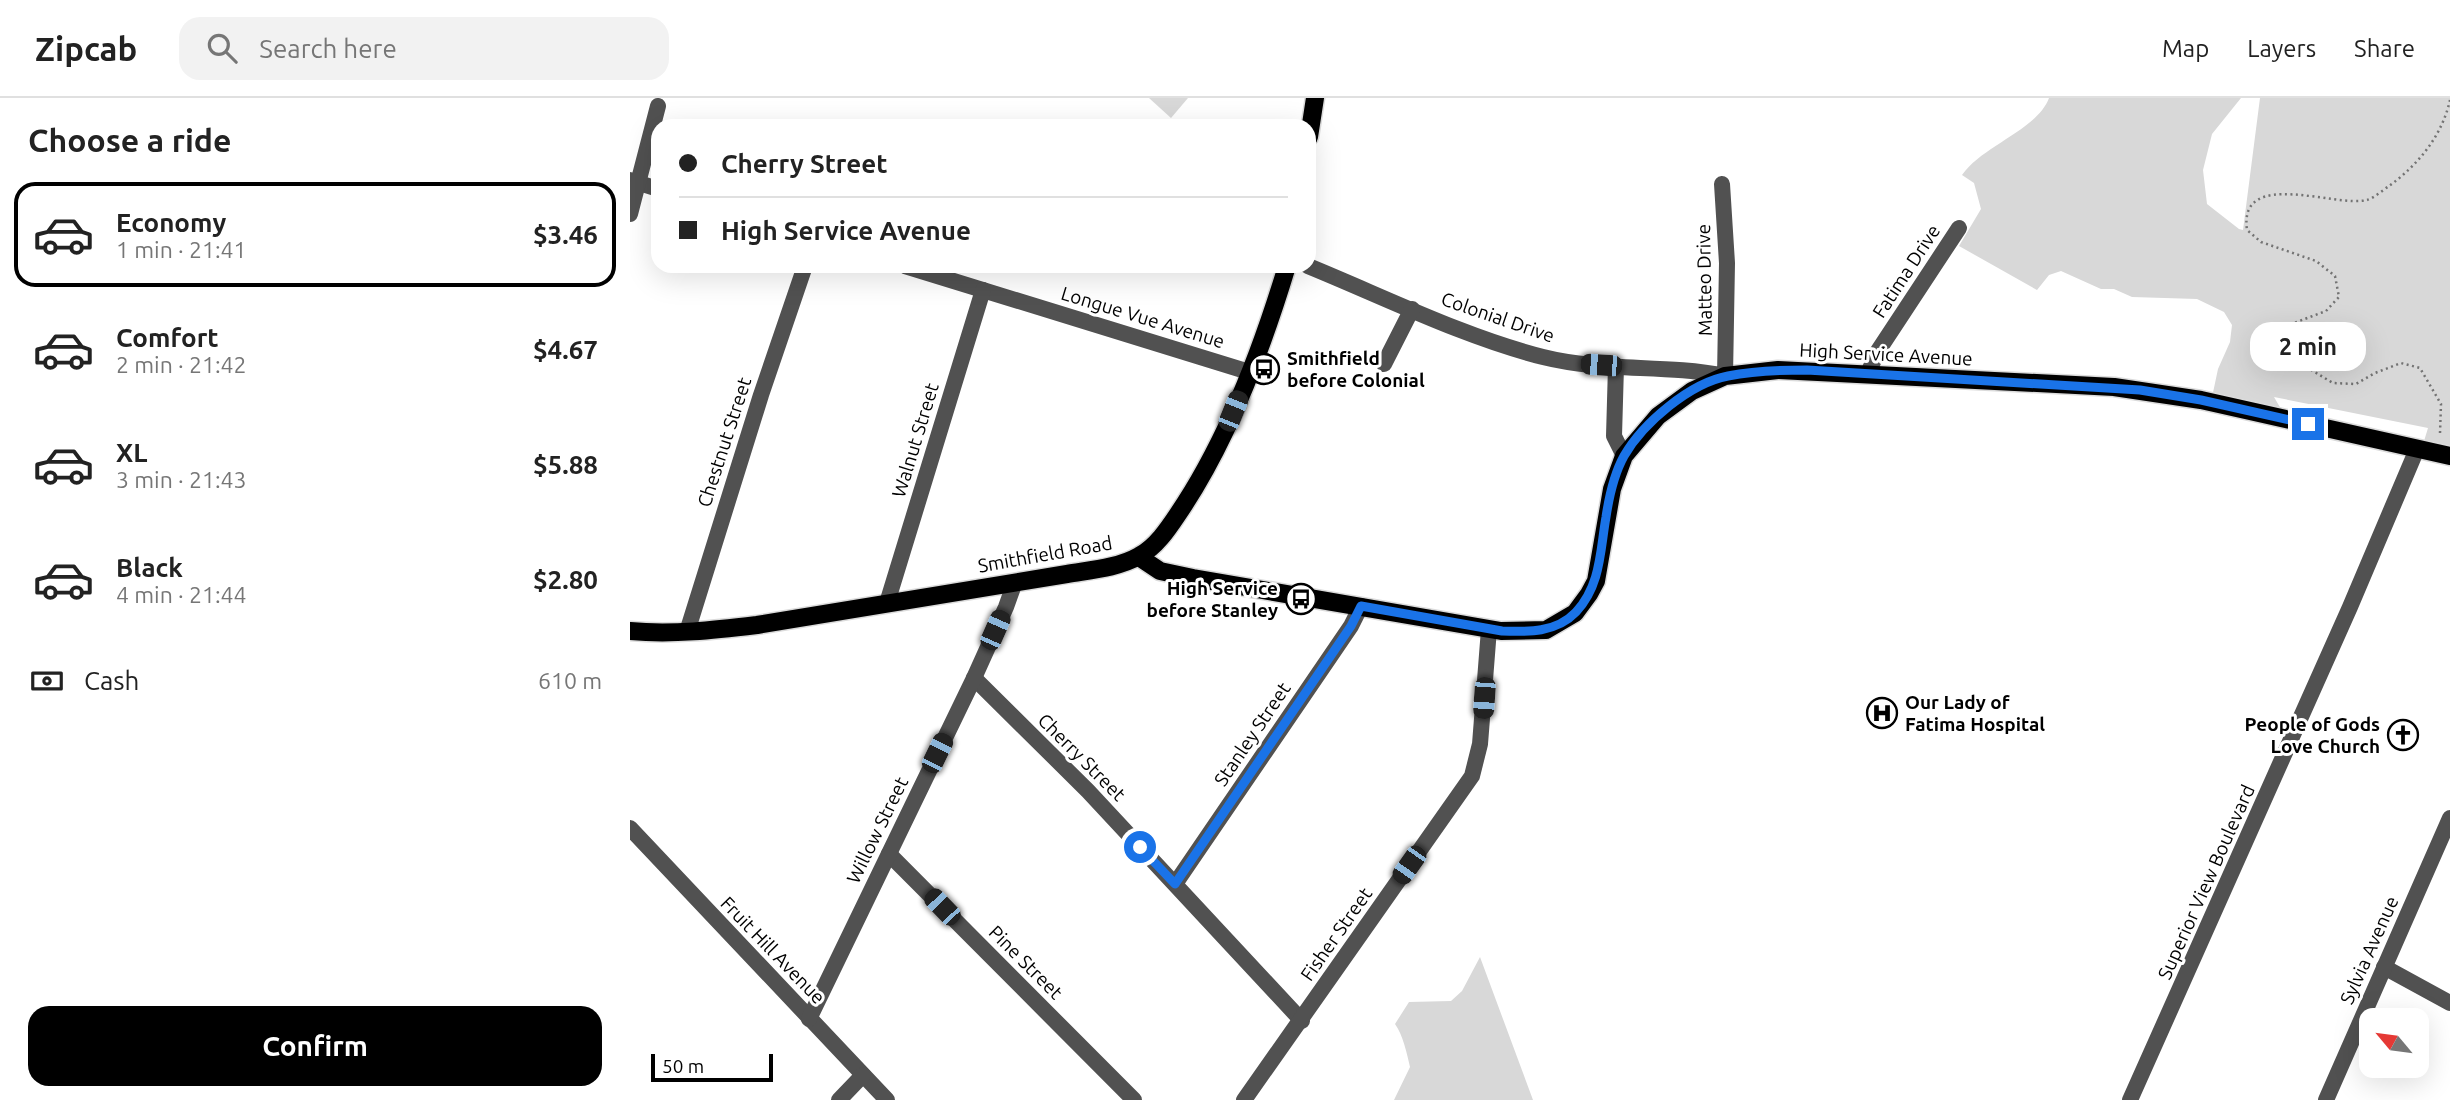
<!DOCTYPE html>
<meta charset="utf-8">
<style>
:root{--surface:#fff;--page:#f2f2f2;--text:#222;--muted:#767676;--line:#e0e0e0;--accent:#000}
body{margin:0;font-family:Ubuntu,sans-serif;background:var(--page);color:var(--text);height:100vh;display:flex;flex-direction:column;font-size:26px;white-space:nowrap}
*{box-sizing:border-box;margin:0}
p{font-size:23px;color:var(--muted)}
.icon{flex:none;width:38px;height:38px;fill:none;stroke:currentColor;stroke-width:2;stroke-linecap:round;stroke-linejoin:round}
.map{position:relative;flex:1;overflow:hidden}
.drawer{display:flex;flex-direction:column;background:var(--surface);width:630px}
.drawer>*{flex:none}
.banner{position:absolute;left:21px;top:21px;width:665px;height:154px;border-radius:21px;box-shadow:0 7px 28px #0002;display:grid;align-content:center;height:154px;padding:0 28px;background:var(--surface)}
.needle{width:46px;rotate:299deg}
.fabs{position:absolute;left:1729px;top:910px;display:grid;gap:14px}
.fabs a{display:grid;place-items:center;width:70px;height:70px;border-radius:14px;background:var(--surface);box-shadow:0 7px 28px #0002;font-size:35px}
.scale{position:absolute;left:21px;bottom:18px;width:122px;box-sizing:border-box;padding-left:7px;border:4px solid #000;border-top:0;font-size:19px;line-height:24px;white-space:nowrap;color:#000;-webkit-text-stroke:5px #fff;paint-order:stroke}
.end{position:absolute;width:32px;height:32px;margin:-16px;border:9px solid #1a73e8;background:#fff;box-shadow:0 0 0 4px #fff}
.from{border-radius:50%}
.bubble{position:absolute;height:49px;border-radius:21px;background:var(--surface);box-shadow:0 7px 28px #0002;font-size:23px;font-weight:600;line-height:49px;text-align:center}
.car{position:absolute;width:21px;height:42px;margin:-21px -10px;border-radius:9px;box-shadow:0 0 5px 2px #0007;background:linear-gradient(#222 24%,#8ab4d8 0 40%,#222 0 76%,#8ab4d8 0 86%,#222 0)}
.banner b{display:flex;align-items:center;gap:24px;height:66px;font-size:26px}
.banner b+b{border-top:2px solid var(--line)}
.banner i{width:18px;height:18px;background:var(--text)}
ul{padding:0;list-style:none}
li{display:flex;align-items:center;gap:21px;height:105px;margin:0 14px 10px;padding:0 14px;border:4px solid transparent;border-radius:21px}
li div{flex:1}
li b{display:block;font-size:26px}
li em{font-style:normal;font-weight:600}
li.active{border-color:var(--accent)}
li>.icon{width:63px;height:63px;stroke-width:1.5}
h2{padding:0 28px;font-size:32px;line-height:84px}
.pay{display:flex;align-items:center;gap:18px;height:77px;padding:0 28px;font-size:26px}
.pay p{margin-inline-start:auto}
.primary-button{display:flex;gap:14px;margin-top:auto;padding:14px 28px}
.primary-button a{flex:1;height:80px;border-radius:21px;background:var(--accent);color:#fff;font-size:28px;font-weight:600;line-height:80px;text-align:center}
header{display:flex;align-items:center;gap:42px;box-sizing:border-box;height:98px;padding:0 35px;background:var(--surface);border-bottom:2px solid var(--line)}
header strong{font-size:33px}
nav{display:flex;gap:38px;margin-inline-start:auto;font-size:24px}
.search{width:490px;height:63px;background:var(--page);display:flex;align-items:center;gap:18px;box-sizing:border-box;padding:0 24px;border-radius:21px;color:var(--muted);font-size:26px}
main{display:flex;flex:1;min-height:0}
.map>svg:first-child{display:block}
</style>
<header>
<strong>Zipcab</strong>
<div class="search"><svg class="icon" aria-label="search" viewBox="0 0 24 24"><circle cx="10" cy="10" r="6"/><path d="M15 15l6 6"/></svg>Search here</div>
<nav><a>Map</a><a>Layers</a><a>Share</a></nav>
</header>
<main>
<section class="drawer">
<h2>Choose a ride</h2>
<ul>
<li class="active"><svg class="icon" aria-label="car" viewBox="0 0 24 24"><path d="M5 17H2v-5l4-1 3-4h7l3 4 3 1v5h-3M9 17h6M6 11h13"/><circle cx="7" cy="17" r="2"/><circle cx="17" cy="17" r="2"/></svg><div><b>Economy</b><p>1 min · 21:41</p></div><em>$3.46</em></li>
<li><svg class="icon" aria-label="car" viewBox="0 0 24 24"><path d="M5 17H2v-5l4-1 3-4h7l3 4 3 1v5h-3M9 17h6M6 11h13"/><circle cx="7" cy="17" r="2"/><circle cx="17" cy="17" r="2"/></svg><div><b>Comfort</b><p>2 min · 21:42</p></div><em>$4.67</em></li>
<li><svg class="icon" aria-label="car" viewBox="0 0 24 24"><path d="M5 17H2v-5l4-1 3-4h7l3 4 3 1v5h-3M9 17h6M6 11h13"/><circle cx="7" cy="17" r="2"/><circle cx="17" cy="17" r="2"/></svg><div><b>XL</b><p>3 min · 21:43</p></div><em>$5.88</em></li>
<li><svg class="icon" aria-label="car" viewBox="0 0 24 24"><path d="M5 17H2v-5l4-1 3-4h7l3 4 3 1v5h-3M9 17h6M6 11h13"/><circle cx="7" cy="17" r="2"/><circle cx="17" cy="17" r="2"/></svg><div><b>Black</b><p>4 min · 21:44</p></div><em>$2.80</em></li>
</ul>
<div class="pay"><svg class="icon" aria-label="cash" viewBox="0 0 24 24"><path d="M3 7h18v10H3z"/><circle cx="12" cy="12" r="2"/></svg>Cash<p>610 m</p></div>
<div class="primary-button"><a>Confirm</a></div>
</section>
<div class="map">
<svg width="1820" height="1002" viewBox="0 0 1820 1002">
<rect width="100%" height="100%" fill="#fff"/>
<g fill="#d8d8d8">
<polygon points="519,0 558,0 541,20"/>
<path d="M1419 0H1611L1582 36 1573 72 1577 106 1609 131 1613 132 1630 0H1820V360L1791 353 1798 330 1644 299 1658 323 1581 304 1588 271 1600 244 1602 227 1594 214 1567 201 1502 199 1484 191H1471L1431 173 1419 177 1407 192 1329 148 1351 111 1344 85 1332 77C1353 47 1407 32 1419 0Z"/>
<path d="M850 859 903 1002H764L780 969C777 956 773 937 765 926L779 904 821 903 832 893Z"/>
</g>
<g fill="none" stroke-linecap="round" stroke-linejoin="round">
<g stroke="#dbdbdb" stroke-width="21">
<g id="major">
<polyline points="679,39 685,0"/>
<polyline points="509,459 530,473 563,480 871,533 916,532 945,515 959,496 966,483 982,391 994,358 1028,318 1062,293 1095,278 1148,272 1484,289 1571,302 1820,358"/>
<path d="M0 533C42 537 85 532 127 527L437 476C460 472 488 470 509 458 526 449 538 431 548 416 597 344 632 251 657 168"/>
</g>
</g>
<path stroke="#737373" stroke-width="2.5" stroke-dasharray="2 3.5" stroke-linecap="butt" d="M1810 335 1811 306 1790 270 1771 265 1745 275 1726 286 1703 285 1658 258 1650 240 1656 228 1696 213 1709 199 1705 178 1686 163 1631 144 1617 132C1608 69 1706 110 1737 102 1744 100 1753 92 1759 88 1788 67 1812 38 1820 2"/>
<g stroke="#515151" stroke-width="16">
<polyline points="0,82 28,91"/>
<polyline points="0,116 28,8"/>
<polyline points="275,168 619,274"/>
<path d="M678 168C754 199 834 239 913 259 973 274 1035 266 1095 278L1097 165 1092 86"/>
<polyline points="754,266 782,211"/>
<polyline points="986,268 984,338 994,358"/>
<polyline points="1238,275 1248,253 1329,130"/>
<polyline points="257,505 353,192"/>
<polyline points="57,534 131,297 175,168"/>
<polyline points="344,580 458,693 672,923"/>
<polyline points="0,730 257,1002"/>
<polyline points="259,756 504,1002"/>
<polyline points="545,786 721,528 731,508"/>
<polyline points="1754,869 1820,905"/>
<polyline points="179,921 344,580 376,509 385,484"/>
<polyline points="209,1002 233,977"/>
<polyline points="614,1002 842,678 850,646 859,531"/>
<polyline points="1500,1002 1720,509 1787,351"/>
<polyline points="1696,1002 1820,720"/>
</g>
<use href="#major" stroke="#000" stroke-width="18"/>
</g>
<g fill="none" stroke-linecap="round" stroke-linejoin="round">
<path stroke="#1a73e8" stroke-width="9" d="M510 749 545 786 721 528 731 508 872 533C898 534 926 535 946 514 971 487 970 453 976 419 979 399 984 376 994 358 1013 325 1060 285 1098 278 1124 273 1151 272 1177 272L1510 292 1571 302 1678 326"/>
</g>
<defs>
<g id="bus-ring" transform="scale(1.575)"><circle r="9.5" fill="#fff" stroke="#000" stroke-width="1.5"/><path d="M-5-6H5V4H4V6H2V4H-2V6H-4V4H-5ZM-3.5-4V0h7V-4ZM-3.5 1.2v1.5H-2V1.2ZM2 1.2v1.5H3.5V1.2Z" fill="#000"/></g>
<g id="hospital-ring" transform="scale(1.575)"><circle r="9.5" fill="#fff" stroke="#000" stroke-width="1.5"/><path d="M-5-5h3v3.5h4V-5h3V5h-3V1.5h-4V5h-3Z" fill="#000"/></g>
<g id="church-ring" transform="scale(1.575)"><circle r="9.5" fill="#fff" stroke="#000" stroke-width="1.5"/><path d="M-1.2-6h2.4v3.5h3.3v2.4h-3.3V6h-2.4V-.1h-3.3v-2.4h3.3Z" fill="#000"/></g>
</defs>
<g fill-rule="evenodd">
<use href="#bus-ring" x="634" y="271"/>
<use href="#bus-ring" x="671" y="501"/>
<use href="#hospital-ring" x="1252" y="615"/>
<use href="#church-ring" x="1773" y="637"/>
</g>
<g text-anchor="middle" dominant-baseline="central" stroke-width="6" stroke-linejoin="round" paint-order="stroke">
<g font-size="19" fill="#000" stroke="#fff">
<text transform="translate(1276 173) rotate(-57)">Fatima Drive</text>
<text transform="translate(1074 182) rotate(-91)">Matteo Drive</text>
<text transform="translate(513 219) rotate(17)">Longue Vue Avenue</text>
<text transform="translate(868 219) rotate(19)">Colonial Drive</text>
<text transform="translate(1256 256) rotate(3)">High Service Avenue</text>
<text transform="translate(285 342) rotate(-73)">Walnut Street</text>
<text transform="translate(94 344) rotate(-72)">Chestnut Street</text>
<text transform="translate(415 456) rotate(-10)">Smithfield Road</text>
<text transform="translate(622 636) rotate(-56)">Stanley Street</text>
<text transform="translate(452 659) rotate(45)">Cherry Street</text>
<text transform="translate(247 732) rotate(-64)">Willow Street</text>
<text transform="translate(1576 784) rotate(-66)">Superior View Boulevard</text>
<text transform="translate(706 836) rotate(-55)">Fisher Street</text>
<text transform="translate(143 852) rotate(46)">Fruit Hill Avenue</text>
<text transform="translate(1739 852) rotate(-66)">Sylvia Avenue</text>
<text transform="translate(396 864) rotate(45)">Pine Street</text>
</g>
<g font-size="19" font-weight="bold" fill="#000" stroke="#fff" text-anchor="start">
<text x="657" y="260">Smithfield<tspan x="657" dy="22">before Colonial</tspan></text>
<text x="648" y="490" text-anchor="end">High Service<tspan x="648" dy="22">before Stanley</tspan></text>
<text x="1275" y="604">Our Lady of<tspan x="1275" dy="22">Fatima Hospital</tspan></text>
<text x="1750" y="626" text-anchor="end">People of Gods<tspan x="1750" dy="22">Love Church</tspan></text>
</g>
</g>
</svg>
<div class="fabs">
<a><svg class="needle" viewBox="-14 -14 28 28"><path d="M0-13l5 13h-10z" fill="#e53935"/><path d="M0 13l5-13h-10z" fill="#767676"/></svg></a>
</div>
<div class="scale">50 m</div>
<i class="end from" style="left:510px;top:749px"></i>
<i class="end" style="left:1678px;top:326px"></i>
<div class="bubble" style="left:1620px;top:224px;width:116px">2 min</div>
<i class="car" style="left:971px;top:267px;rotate:274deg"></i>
<i class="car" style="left:603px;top:313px;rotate:22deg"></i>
<i class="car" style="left:365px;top:532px;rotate:24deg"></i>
<i class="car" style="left:854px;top:600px;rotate:184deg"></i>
<i class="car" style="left:307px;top:655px;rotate:26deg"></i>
<i class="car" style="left:779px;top:767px;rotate:215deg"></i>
<i class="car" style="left:312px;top:809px;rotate:316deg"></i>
<div class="banner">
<b><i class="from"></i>Cherry Street</b>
<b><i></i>High Service Avenue</b>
</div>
</div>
</main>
